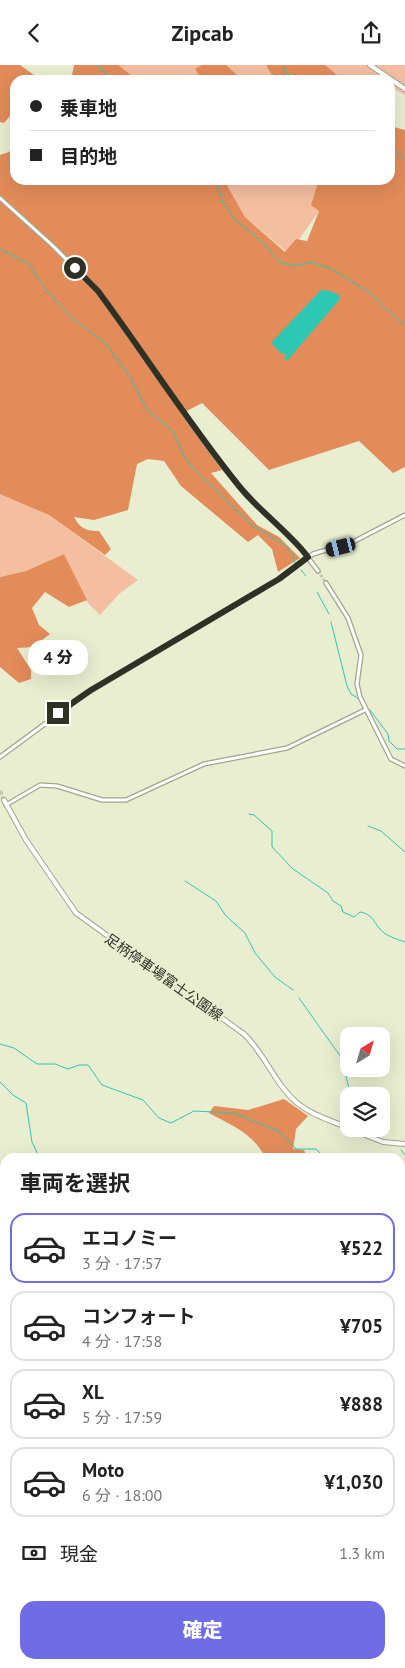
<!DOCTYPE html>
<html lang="ja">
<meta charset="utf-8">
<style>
:root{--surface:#fff;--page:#f2f2f2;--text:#222;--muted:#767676;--line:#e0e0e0;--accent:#6f6ce6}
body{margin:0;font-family:"PT Sans","Noto Sans JP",sans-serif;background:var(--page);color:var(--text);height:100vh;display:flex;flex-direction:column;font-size:19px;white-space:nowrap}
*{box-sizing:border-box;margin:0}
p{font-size:16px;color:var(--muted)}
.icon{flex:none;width:28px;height:28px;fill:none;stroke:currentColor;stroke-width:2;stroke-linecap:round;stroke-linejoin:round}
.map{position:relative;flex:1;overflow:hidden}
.details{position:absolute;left:0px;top:1088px;width:405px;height:516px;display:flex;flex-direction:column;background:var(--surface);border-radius:15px 15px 0 0;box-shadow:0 5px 20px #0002}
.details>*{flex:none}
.guide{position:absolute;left:10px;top:10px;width:385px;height:110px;border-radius:15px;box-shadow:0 5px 20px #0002;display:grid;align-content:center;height:110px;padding:0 20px;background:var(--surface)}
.needle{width:32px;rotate:37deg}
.fabs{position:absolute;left:340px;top:962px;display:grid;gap:10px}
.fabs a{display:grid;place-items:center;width:50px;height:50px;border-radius:10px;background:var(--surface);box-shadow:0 5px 20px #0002;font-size:25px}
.end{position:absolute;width:22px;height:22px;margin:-11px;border:6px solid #2f3125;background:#fff;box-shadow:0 0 0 2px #fff}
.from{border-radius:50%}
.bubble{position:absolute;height:35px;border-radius:15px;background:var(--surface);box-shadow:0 5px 20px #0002;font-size:16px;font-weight:800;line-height:35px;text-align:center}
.car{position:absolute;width:15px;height:30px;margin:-15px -8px;border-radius:6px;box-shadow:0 0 4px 1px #0007;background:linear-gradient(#222 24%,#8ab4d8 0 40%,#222 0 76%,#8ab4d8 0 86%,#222 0)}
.guide b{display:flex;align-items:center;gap:18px;height:48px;font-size:19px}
.guide b+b{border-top:1px solid var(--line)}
.guide i{width:12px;height:12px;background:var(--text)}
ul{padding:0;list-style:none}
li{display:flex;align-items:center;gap:15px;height:70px;margin:0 10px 8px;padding:0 10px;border:2px solid var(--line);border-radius:15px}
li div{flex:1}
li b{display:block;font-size:19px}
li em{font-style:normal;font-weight:800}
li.active{border-color:var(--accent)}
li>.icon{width:45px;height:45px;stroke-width:1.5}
h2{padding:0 20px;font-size:22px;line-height:60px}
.pay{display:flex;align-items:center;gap:12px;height:55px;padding:0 20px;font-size:19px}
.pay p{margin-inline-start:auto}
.cta{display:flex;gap:10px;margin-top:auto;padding:10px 20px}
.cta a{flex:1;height:58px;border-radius:15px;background:var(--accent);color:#fff;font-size:20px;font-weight:800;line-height:58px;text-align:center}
header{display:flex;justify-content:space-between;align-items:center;height:65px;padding:0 20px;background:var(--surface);font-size:22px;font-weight:800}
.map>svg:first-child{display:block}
</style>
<header><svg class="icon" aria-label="back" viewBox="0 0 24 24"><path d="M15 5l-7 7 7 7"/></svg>Zipcab<svg class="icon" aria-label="share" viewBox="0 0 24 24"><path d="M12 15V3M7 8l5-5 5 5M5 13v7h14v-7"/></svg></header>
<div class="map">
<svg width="405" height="1603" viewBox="0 0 405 1603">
<rect width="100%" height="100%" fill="#e9eed1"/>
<g fill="#f4bea1">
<polygon points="114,0 405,0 405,30 390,22 390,15 131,15"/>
<polygon points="224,115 336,115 319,146 289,189 245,152"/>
<polygon points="0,427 49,450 138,515 119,529 100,550 87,537 64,489 26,506 0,512"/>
</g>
<g fill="#e38b59">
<polygon points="0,0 20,0 41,15 15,15 15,45 4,58 0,57"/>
<polygon points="74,0 118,0 137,15 71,15"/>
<polygon points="202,0 226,0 236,9 239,15 230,15 227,12 224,15 202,15 195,4"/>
<polygon points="266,0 325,0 343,15 275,15"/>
<path d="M390 61 405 65V402L393 408 359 376 269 405 202 338 181 349 222 405 211 408 257 460 279 472 300 493 278 507 272 484 258 470 248 477 181 421 164 396 148 394 137 399 128 445 94 455 74 452C80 464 87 466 99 466L111 484 105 490 49 450 0 429V90L9 87 15 79V115H224L245 152 285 187 296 174 307 176 319 146 311 140 319 115H390Z"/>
<polygon points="64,489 87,535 69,542 45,527 32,543 39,560 50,569 33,582 17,583 31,605 31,614 19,618 0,602 0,512 26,506"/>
<path d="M284 1034 308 1051 296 1064 293 1084 304 1085 307 1092H265C254 1069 231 1060 209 1048L214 1041 248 1045Z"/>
</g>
<polygon fill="#2dc8b4" points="321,225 330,226 339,230 340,234 287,296 284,293 286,289 281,288 271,278"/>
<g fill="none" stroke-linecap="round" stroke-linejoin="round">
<g stroke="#2dc8b4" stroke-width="1">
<polyline points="96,0 115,15"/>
<polyline points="283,0 286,8 298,15"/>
<polyline points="390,81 405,94"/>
<polyline points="216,115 223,138 235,155 257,172 281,198 294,201 312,197 333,205 370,228 405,261"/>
<polyline points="0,184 29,199 45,224 73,254 106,279 130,312 147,345 173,366 184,391 192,402 253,461 283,479 293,490 295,498"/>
<polyline points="301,505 306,511"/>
<polyline points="317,527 329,549"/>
<polyline points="331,557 347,621 351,629 359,634"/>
<polyline points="370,645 388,669 389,676 397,684 405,684"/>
<path d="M249 749 254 750 272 766V782L293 804 328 828 333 836 341 841 343 847 354 852 360 847C372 849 373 856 380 864 385 871 397 874 405 877"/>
<polyline points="368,761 381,766 405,787"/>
<polyline points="185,816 216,836 226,851 245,868 255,888 275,912 293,925"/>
<polyline points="299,933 343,995"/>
<polyline points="0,979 14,983 37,999 55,999 68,1004 79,1000 88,1000 102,1020 143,1035 159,1053 171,1058 194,1046 234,1048 280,1067 296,1084 316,1084 324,1092"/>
<path d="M342 1001C348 1011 347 1025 353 1031"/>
<polyline points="0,1017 13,1030 26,1038 32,1077 39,1092"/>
<polyline points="381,1056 386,1061"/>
<polyline points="401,1085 405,1090"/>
<polyline points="400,1192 405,1191"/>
<polyline points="0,1269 5,1270"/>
<polyline points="400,1484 405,1490"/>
</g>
<polyline stroke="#2dc8b4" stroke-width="6" points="162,1599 166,1603"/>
<polyline stroke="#c4c8af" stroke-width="3" stroke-dasharray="3 1.5" stroke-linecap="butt" points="318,506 326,518"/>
<polyline stroke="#c4c8af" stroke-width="4" stroke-dasharray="4 2" stroke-linecap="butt" points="0,726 4,735"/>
<g stroke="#a2a78b" stroke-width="5.5">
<g id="tertiary">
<polyline points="0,133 52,180 98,226 212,388 247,431 299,481 318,506"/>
<polyline points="326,518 348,553 361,590 357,619 360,632 391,694 405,701"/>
<polyline points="0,692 84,630 279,514 313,489 353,477 405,450"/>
<polyline points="6,740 40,720 57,721 102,735 126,735 204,699 287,683 365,645"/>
<polyline points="0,1470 5,1479"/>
<polyline points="400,1540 405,1545"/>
<polyline points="101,1599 106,1603"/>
</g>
</g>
<g stroke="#a2a78b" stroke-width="6">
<g id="secondary">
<polyline points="370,0 405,24"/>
<path d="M4 735 26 775 76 848 244 969C265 989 275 1019 296 1037 311 1050 332 1056 349 1063"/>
<polyline points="350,1064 383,1077 405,1079"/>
</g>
</g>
<g stroke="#a2a78b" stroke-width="7">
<g id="trunk">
<polyline points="400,1423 405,1420"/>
<polyline points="400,1428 405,1425"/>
<polyline points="138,1603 141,1599"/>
<polyline points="144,1603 147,1599"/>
</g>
</g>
<use href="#tertiary" stroke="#fff" stroke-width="3"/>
<use href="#secondary" stroke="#fff" stroke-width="4"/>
<use href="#trunk" stroke="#fff" stroke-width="4.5"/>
</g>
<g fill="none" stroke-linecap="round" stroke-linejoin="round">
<path stroke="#2f3125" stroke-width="6" d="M58 648 91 625 279 514 308 492C288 466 260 447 239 421 189 359 146 291 98 226L75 203"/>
</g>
<g text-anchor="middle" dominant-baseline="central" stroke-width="5" stroke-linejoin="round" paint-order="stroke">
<g font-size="14" fill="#2f3125" stroke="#e9eed1">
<text transform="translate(164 912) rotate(35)">足柄停車場富士公園線</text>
</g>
</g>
</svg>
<div class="fabs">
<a><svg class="needle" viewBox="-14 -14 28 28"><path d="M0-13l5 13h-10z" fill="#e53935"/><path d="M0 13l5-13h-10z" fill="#767676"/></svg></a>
<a><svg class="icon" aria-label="layers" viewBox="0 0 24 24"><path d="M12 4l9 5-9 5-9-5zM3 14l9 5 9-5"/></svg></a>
</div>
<i class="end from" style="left:75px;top:203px"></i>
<i class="end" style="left:58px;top:648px"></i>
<div class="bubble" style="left:28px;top:575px;width:60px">4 分</div>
<i class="car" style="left:341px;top:482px;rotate:256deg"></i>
<div class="guide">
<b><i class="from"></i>乗車地</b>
<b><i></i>目的地</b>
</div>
<section class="details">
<h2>車両を選択</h2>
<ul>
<li class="active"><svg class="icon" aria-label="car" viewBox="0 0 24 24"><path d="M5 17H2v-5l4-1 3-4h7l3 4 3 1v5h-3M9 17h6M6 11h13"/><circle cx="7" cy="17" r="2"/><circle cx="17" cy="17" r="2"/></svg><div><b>エコノミー</b><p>3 分 · 17:57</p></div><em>¥522</em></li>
<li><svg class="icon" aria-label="car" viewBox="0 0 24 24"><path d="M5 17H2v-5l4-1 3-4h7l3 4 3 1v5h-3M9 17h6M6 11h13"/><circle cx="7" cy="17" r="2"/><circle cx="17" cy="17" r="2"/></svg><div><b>コンフォート</b><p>4 分 · 17:58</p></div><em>¥705</em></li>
<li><svg class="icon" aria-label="car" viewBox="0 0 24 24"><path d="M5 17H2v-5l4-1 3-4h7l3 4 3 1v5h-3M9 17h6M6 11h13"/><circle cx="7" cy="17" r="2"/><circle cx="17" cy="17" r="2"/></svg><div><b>XL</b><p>5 分 · 17:59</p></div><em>¥888</em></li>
<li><svg class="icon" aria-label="car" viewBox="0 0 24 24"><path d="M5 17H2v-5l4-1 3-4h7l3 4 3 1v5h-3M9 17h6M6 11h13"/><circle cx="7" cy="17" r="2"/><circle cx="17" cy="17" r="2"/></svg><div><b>Moto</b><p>6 分 · 18:00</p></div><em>¥1,030</em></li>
</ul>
<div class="pay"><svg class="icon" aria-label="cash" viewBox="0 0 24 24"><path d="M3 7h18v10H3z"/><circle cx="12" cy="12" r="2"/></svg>現金<p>1.3 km</p></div>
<div class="cta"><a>確定</a></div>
</section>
</div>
